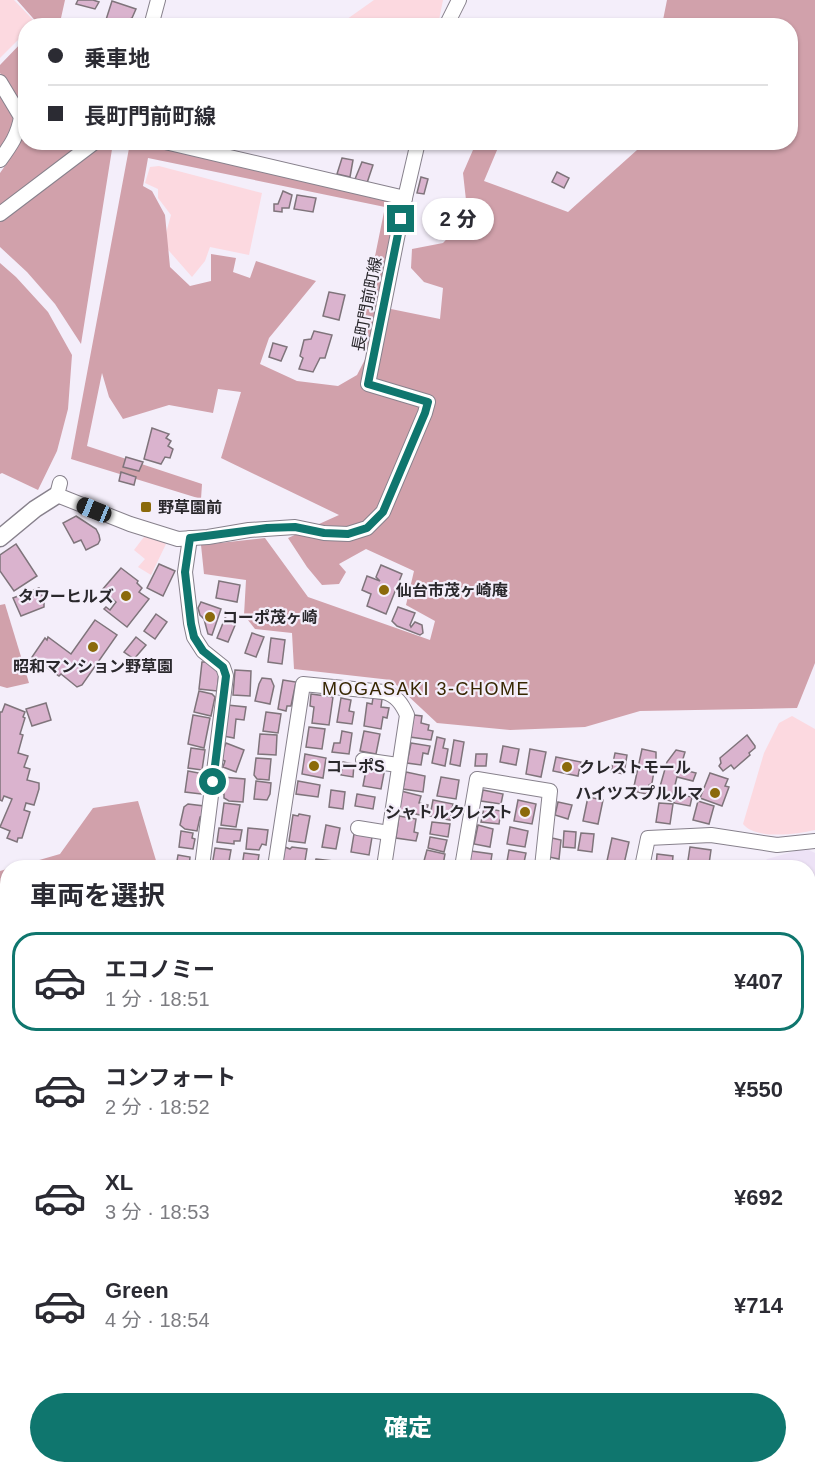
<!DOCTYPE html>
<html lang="ja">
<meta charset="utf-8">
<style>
:root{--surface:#fff;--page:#f7f7f7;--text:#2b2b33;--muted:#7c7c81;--line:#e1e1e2;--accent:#0f766e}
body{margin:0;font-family:Helvetica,"Noto Sans JP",sans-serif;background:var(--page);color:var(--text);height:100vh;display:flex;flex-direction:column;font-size:22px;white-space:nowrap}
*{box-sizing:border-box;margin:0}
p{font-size:20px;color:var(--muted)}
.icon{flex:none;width:33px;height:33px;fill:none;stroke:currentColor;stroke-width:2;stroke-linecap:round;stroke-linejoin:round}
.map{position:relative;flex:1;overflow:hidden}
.sheet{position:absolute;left:0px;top:860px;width:816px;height:614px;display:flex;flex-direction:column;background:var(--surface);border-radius:24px 24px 0 0;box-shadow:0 2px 4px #0004}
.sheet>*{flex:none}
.banner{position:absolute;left:18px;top:18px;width:780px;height:132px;border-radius:24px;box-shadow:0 2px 4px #0004;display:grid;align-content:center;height:132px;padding:0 30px;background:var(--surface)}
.end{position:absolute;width:27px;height:27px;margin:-14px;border:8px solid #0f766e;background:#fff;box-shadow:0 0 0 3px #fff}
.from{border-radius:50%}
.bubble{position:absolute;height:42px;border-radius:21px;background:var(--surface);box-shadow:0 2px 4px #0004;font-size:20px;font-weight:800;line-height:42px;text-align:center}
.car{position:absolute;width:18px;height:36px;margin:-18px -9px;border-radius:8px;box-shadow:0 0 4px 2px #0007;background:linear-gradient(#222 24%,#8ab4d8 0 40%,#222 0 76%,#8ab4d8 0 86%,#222 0)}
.banner b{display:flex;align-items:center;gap:21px;height:57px;font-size:22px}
.banner b+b{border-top:2px solid var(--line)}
.banner i{width:15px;height:15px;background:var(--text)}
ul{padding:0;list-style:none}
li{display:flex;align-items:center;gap:18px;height:99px;margin:0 12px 9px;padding:0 18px;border:3px solid transparent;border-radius:24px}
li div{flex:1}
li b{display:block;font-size:22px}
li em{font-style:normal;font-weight:800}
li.selected{border-color:var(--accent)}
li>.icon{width:54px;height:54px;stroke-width:1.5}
h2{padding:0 30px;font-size:27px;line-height:72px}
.primary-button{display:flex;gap:12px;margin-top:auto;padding:12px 30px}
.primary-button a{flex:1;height:69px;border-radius:36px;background:var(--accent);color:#fff;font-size:24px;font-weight:800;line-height:69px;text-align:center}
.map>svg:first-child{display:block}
</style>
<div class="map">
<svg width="815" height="1472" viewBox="0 0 815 1472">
<rect width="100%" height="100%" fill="#f4eefa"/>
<g fill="#ede2f6">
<polygon points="802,849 809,850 815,853 815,1194 811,1191 809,1196 808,867 761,867 767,859"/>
<polygon points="0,886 8,888 8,1466 499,1466 496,1472 0,1472"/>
</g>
<g fill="#fcd9e0">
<polygon points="0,0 14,0 36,23 34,25 26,26 25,33 0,58"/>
<polygon points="374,0 443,0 438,25 342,25 343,22"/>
<polygon points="159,166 262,193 249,255 210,247 205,261 192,277 163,244 171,215 158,198 158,189 145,183 150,167"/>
<polygon points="147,533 166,544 151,575 138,567 145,559 134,550"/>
<path d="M792 716 815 729V830C798 834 767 838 751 830 748 829 745 826 743 824L764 753 779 723Z"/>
<polygon points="7,1399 8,1466 35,1466 23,1472 0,1472 0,1403"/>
</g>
<g fill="#d1a1ab">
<polygon points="17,0 65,0 61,18 65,25 39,25"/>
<polygon points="667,0 815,0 815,663 797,708 640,711 585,727 510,730 437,723 391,680 294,669 292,633 255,629 244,615 246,580 204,574 201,545 265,538 308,597 430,640 435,621 406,605 414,571 366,549 339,564 346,572 339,584 322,585 307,567 288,538 339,515 221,458 241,392 218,389 213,413 169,405 123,419 109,397 102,373 87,446 202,484 201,499 71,459 130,143 145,143 399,202 369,349 357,345 385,207 148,158 143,186 152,191 165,215 170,267 190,286 211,281 211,254 236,258 233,272 250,278 256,261 316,281 269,338 260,364 297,381 338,386 357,375 391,309 440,319 443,288 424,282 411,268 412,249 443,243 461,224 466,200 463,173 476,143 500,143 484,181 568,212 637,150 639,143 790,142 790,26 662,25"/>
<polygon points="25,39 26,142 113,143 81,344 55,304 27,272 0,247 0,173 7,163 25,124 15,94 0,73 0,65"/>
<polygon points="0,89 17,116 12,132 0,151"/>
<polygon points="0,263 16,277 48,312 72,355 68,409 57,451 38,490 2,473 0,474"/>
<polygon points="5,604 29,683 7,688 0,686 0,605"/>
<polygon points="138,801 158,867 15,867 60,854 93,808"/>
<polygon points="7,869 8,1163 0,1166 0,871"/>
</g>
<g fill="#dab3ce" stroke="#7f747b" stroke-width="1.5">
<polygon points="78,0 93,0 99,2 95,9 76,4"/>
<polygon points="112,1 136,9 132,18 128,20 126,26 104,26"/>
<polygon points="342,158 353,160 350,177 337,174"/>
<polygon points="362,162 373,165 367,183 355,179"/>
<polygon points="557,172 569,178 564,188 552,182"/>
<polygon points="421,177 428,179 424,194 417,193"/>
<polygon points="283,191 292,195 289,208 282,208 282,212 274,211 274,204 278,204"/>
<polygon points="297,195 316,198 313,212 294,209"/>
<polygon points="329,292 345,295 339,320 323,316"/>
<polygon points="314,331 332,335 325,358 320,358 313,372 299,369 303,358 300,356 304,340 311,339"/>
<polygon points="273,343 287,347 281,361 269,357"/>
<polygon points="152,428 169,434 166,438 171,441 168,446 173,449 170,458 165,457 161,464 144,459"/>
<polygon points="126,457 143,462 139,471 123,467"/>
<polygon points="121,472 136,477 134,485 119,481"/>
<polygon points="76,516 96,529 99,535 100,540 98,544 86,550 81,540 74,543 63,523"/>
<polygon points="16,544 37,576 14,591 0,571 0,555"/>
<polygon points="159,564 175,571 163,596 147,588"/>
<polygon points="381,565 402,574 386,614 367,606 371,594 362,590 367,576 380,581 376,577"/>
<polygon points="121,568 138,581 137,583 142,588 139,592 149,599 127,627 104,609 106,607 110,610 116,602 102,590"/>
<polygon points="219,581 240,585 237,602 216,598"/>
<polygon points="39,588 44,600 44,607 21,616 13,598"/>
<polygon points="201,602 221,609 212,635 208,634 204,619 200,615 198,608"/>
<polygon points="398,607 415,613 410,625 411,627 415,622 422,625 423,633 420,635 397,626 392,621"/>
<polygon points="156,614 167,622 155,639 144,631"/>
<polygon points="225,618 236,623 228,642 217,638"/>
<polygon points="95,620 117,635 82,685 77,687 61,674 59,676 32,657 45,638 47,640 48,637 71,654"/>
<polygon points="252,633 264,637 256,657 245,653"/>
<polygon points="136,637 146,645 134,659 124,652"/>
<polygon points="271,638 285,640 282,664 268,662"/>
<polygon points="202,662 207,662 219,673 217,691 199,689"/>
<polygon points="235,670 251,671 250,696 233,695"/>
<polygon points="262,678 271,679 274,686 270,704 255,701 259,684"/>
<polygon points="283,680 296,682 291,706 287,706 286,711 278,709"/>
<polygon points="199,691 212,694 215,697 211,716 194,712"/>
<polygon points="311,694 333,697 329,725 312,723 314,707 310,706"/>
<polygon points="341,698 351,700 349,711 354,712 352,724 337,722"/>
<polygon points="373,698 382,699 381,707 389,708 387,718 383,717 381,729 364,726 367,703 372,704"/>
<polygon points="46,703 51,720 32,726 26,709"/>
<polygon points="5,704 25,712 23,717 25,718 20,734 23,735 18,753 28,756 24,767 30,769 27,780 39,783 39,789 34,805 26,803 24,810 30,812 22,838 18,838 17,842 7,838 10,831 0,827 12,799 4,796 2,801 0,800 0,712 2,712"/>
<polygon points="227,705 246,707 244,720 236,719 234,738 223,736"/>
<polygon points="266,712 281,714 278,733 263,731"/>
<polygon points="193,715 210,718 204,748 188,744"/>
<polygon points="414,715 422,716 421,723 429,725 428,730 433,731 431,740 410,737"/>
<polygon points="309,727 325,729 322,749 306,747"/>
<polygon points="342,731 352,733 349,754 332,752 334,743 340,743"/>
<polygon points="364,731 380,734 376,754 360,751"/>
<polygon points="260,734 277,735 276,755 258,754"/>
<polygon points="747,735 755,746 755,748 749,753 750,755 734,769 731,765 723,771 719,766 721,763 720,758"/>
<polygon points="437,737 445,739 443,748 448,749 445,766 432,763"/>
<polygon points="454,740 464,742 460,766 450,764"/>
<polygon points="226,743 244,750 236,772 223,767 225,761 220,759"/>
<polygon points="411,743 430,746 428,754 423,753 421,765 407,763"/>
<polygon points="503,746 519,749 516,765 500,762"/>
<polygon points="191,748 205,750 202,770 188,768"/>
<polygon points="530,749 546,752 541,777 526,774"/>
<polygon points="642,749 656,752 656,759 652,783 649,785 647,794 633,791"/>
<polygon points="676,750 685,752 680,769 696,773 693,781 677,777 671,801 657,797 667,762"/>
<polygon points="615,753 627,755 624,774 611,772"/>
<polygon points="305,754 326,758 323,778 302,774"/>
<polygon points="476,754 487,754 486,766 475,766"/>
<polygon points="556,757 581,762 578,776 553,771"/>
<polygon points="256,758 271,759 269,780 257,779 254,775"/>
<polygon points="343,762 354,764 353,777 341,775"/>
<polygon points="366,770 384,773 381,789 363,786"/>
<polygon points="188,771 204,774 201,794 185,792"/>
<polygon points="406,772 425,776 423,792 403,789"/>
<polygon points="710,773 728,779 725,786 729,787 722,806 700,798"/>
<polygon points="222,777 245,779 243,802 229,801 224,798 224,794 220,792"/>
<polygon points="441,777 459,780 456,799 437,796"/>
<polygon points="256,781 271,783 270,794 267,800 254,799"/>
<polygon points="298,781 320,785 318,797 296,794"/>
<polygon points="331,790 345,792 343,809 329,807"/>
<polygon points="483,790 503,794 501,804 481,801"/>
<polygon points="401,791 421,796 419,803 428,805 425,816 397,810"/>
<polygon points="357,794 375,797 373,809 355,806"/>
<polygon points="676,794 692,797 690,806 674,803"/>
<polygon points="588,797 603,800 598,824 583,821"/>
<polygon points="433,800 453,804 450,820 430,816"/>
<polygon points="518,800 536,804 532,824 514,821"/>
<polygon points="698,801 714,806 709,824 693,820"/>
<polygon points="558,802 572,805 568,819 555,815"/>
<polygon points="224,803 240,805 236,827 221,825"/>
<polygon points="659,803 673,804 670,824 656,822"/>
<polygon points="188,804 204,806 202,816 200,817 197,831 185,829 180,825 184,807"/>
<polygon points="484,808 501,811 499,824 481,822"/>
<polygon points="299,814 310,816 305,843 289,841 293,815 298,816"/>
<polygon points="399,816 416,819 414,832 418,833 416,841 396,838"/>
<polygon points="432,822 450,824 448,837 430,834"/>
<polygon points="326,825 340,828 336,849 322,847"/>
<polygon points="478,825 493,829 490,847 474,844"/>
<polygon points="510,827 528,831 525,847 507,844"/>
<polygon points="219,828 242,830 240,841 234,841 234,844 217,842"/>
<polygon points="248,828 268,830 266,845 262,844 259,850 246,849"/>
<polygon points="181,831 193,833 192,838 195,839 193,849 179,847"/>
<polygon points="564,831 576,832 575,848 563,847"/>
<polygon points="581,833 594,834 592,852 578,850"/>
<polygon points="354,834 372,837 369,855 351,852"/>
<polygon points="430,837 447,840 444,852 428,848"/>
<polygon points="552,838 561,840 559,859 549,857"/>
<polygon points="612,838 629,842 624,864 607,861"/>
<polygon points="285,847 290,849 292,847 307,849 304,867 282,867"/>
<polygon points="690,847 711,850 709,864 704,864 704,867 687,867"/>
<polygon points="215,848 231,850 228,867 212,866"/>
<polygon points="427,850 445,854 443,865 424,861"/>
<polygon points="509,850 526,853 523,867 506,867"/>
<polygon points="471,851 492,854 490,867 469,867"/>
<polygon points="244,853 259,855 257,867 242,867"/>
<polygon points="657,854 673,856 672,867 656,867"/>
<polygon points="178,855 190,857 189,867 176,867"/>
<polygon points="316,859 333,861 332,867 314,867"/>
<polygon points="808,1062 815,1066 815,1079 810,1086 808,1085"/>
<rect x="808" y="1132" width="7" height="29"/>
<polygon points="8,1284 8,1359 0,1363 0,1288"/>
<polygon points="815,1331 815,1354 808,1363 808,1340"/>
<polygon points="733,1466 761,1466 758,1472 730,1472"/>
</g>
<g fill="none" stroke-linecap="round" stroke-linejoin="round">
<g stroke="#87818c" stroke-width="16">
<g id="minor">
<polyline points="151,26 158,0"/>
<polyline points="446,26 459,0"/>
<path d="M0 82 21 117C18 135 11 145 0 160"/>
<polyline points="405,198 418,142"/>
<polyline points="0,214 95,142"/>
<polyline points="60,483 57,495 130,524 178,539 208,537 249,530 295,527 324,533 348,534 367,528 383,512 425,413 428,402 368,384 405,198 165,142"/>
<polyline points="190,538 185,572 191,623 194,637 203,651 223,667 226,676 202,867"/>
<polyline points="363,760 398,765"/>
<polyline points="358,828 389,833"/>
<path d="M275 867 303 684 384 692C396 695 402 704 407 715L384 867"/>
<polyline points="462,867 477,779 550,791 542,867"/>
<polyline points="642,867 648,838 711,835 777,845 815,841"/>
<polyline points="799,1466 806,1472"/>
</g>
</g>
<g stroke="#87818c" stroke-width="19">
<polyline id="tertiary" points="0,538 35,509 57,495"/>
</g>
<use href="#minor" stroke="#fff" stroke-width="14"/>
<use href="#tertiary" stroke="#fff" stroke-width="16"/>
</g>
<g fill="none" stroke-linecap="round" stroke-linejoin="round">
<polyline stroke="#0f766e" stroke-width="8" points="213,782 226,676 223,667 203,651 194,637 191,624 185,572 190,538 267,528 295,527 324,533 348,534 367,528 383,512 425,413 428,402 368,384 401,219"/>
</g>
<g fill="#8b6a0b" stroke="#f4eefa" stroke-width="2">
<rect x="140" y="501" width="12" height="12" rx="3"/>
<circle cx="384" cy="590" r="6"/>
<circle cx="126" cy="596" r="6"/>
<circle cx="210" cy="617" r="6"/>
<circle cx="93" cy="647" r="6"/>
<circle cx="314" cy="766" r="6"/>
<circle cx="567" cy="767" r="6"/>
<circle cx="715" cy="793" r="6"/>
<circle cx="525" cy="812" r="6"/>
</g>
<g text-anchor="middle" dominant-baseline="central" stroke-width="4.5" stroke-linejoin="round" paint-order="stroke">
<g font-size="16" fill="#2a282c" stroke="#f4eefa">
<text transform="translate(367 304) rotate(-79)">長町門前町線</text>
</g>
<g font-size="16" font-weight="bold" fill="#2a282c" stroke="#f4eefa" text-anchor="start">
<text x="158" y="507">野草園前</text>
<text x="396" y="590">仙台市茂ヶ崎庵</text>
<text x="114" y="596" text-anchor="end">タワーヒルズ</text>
<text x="222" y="617">コーポ茂ヶ崎</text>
<text x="93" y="666" text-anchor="middle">昭和マンション野草園</text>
<text x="326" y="766">コーポS</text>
<text x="579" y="767">クレストモール</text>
<text x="703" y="793" text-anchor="end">ハイツスプルルマ</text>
<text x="513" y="812" text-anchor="end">シャトルクレスト</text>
</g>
<g font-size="18" letter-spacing="1.5" fill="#362600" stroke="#f4eefa">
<text x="426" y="689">MOGASAKI 3-CHOME</text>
</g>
</g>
</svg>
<i class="end from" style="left:213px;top:782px"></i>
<i class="end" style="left:401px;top:219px"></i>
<div class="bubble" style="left:422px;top:198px;width:72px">2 分</div>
<i class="car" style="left:94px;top:510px;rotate:292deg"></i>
<div class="banner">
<b><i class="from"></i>乗車地</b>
<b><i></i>長町門前町線</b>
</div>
<section class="sheet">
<h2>車両を選択</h2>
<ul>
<li class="selected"><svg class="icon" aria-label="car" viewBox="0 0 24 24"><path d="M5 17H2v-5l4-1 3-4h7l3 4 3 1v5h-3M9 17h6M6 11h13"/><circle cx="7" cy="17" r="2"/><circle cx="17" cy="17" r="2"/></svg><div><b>エコノミー</b><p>1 分 · 18:51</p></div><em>¥407</em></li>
<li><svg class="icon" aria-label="car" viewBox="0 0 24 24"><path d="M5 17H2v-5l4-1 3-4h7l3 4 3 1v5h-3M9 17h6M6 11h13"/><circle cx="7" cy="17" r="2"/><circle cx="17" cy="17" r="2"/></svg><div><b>コンフォート</b><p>2 分 · 18:52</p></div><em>¥550</em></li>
<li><svg class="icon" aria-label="car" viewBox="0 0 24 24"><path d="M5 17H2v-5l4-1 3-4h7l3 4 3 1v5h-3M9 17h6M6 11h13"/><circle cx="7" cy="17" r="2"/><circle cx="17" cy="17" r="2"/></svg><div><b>XL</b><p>3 分 · 18:53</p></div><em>¥692</em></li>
<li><svg class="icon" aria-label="car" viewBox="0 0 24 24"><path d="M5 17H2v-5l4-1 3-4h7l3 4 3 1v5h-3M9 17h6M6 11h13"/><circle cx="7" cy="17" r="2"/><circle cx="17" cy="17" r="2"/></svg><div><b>Green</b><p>4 分 · 18:54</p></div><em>¥714</em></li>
</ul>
<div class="primary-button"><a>確定</a></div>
</section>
</div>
